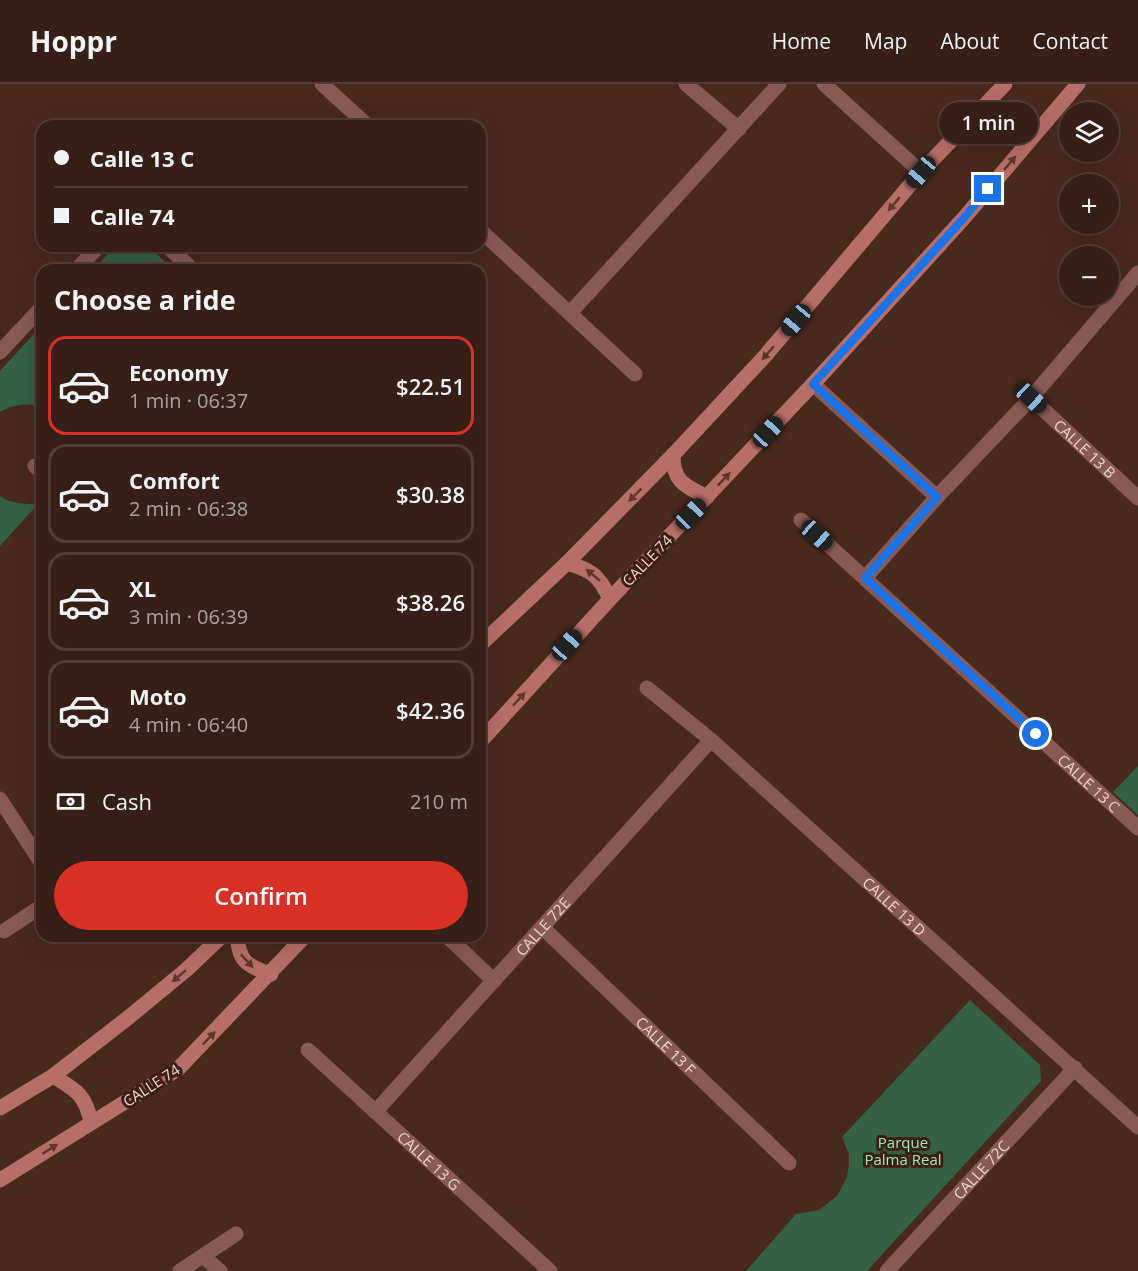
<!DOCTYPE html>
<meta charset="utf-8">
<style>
:root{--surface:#351f16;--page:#402c23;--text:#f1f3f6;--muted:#aaa2a1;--line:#4f3d35;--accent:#d93025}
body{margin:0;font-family:"Open Sans",sans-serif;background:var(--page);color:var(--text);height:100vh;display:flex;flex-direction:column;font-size:22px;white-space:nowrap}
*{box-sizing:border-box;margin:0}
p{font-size:20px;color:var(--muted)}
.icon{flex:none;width:33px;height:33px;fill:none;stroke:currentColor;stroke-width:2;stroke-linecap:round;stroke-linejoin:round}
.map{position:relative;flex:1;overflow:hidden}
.sheet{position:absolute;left:36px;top:180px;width:450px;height:678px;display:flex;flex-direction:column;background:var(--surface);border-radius:18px;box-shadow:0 6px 24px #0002,0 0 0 2px var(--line)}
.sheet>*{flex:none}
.top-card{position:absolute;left:36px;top:36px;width:450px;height:132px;border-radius:18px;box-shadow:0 6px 24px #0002,0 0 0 2px var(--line);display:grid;align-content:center;height:132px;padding:0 18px;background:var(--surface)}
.fabs{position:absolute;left:1059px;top:18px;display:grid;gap:12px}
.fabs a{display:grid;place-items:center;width:60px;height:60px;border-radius:50%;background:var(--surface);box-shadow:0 6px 24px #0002,0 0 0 2px var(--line);font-size:30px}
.end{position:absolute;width:27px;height:27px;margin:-14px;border:8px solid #1a73e8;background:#fff;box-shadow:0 0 0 3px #fff}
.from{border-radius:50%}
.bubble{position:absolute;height:42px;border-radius:21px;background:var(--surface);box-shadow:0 6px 24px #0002,0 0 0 2px var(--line);font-size:20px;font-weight:600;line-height:42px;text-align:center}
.car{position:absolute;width:18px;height:36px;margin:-18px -9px;border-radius:8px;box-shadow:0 0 4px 2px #0007;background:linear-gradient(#222 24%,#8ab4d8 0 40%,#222 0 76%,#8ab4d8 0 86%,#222 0)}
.top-card b{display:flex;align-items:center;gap:21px;height:57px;font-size:22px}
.top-card b+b{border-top:2px solid var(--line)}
.top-card i{width:15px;height:15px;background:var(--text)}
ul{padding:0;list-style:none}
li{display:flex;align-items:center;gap:18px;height:99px;margin:0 12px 9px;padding:0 6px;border:3px solid var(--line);border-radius:18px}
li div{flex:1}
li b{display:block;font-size:22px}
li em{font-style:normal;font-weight:600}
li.active{border-color:var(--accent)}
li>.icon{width:54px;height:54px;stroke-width:1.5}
h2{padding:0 18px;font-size:27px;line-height:72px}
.pay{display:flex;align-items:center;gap:15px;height:66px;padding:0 18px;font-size:22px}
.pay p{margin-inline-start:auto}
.button{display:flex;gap:12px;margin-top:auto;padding:12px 18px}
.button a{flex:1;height:69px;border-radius:36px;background:var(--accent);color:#fff;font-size:24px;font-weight:600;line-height:69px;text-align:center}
header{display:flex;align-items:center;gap:36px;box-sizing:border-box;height:84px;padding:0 30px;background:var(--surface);border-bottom:2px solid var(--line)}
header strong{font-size:28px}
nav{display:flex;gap:33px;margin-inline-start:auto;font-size:21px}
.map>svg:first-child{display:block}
</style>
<header>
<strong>Hoppr</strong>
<nav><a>Home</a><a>Map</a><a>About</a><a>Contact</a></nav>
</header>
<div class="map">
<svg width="1138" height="1187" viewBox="0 0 1138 1187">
<rect width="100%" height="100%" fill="#47291e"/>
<g fill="#346044">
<polygon points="115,162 148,162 174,186 93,186"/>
<path d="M42 241V322C26 319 14 320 0 328V287Z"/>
<path d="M0 412C11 420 25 420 38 420L0 462Z"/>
<polygon points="1138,682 1138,731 1113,708"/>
<polygon points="970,916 1040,981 1041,997 867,1187 746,1187 796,1130 819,1126 837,1112 847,1093 849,1081 849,1070 842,1053"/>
</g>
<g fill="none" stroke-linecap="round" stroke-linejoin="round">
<g stroke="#885955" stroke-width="15">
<polyline points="322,0 368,42"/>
<polyline points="686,0 739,45"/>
<polyline points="824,0 921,88"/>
<polyline points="480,146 635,290"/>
<polyline points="167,162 193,186"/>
<polyline points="76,186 99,162"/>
<polyline points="570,229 779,0"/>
<polyline points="0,268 42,223"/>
<polyline points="813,300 937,413"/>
<path id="s1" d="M1031 314 1138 414"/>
<polyline points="35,382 42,388"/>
<path id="s2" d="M801 436 1138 744"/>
<polyline points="865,494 937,413 1031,314 1138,189"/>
<path id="s3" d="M647 604 711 656 1138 1043"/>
<polyline points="0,715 42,780"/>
<path id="s4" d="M543 844 789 1079"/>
<polyline points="4,847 42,822"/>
<polyline points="447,852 494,897"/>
<path id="s5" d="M308 966 550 1187"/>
<path id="s6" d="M375 1028 711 656"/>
<polyline points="203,1172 220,1187"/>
<polyline points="180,1187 236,1150"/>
<path id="s7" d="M887 1187 1075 984"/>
</g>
<g stroke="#b76d68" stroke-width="15">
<polyline points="983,22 1025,60"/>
<path d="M673 371C673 398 685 402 707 413"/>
<path d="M567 479C591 486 599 491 610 515"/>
<polyline points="480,561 567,479 673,371 765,272 921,88 1005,0"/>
<polyline points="480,658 610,515 813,300 963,135 1078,0"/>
<path d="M238 852C237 877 249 883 271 890"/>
<path d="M53 992C76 1006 86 1011 91 1039"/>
<polyline points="0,1024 53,992 129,933 186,886 222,852"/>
<polyline points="0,1096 178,985 305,852"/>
</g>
</g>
<defs><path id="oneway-solid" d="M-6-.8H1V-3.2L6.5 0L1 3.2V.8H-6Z" transform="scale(1.5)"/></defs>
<g fill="#61362d">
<use href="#oneway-solid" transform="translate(1010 79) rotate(-50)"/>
<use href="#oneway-solid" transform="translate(894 120) rotate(130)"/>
<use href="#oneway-solid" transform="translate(768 269) rotate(131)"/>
<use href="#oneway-solid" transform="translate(724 395) rotate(-47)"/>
<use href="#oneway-solid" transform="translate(635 411) rotate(135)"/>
<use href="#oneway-solid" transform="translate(593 491) rotate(-140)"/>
<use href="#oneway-solid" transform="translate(519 615) rotate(-48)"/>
<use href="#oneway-solid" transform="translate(247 877) rotate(47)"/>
<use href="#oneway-solid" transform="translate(179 892) rotate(140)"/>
<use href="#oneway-solid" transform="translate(209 954) rotate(-46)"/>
<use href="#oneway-solid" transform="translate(50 1065) rotate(-32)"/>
</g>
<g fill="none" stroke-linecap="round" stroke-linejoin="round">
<polyline stroke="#1a73e8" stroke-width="8" points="988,105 963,135 813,300 937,413 865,494 1036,650"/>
</g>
<g text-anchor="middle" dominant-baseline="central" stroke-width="6" stroke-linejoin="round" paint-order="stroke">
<g font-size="15" fill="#ead6ce" stroke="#3c1f14">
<text stroke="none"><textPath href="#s1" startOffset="74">CALLE 13 B</textPath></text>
<text transform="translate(647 476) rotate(-46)">CALLE 74</text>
<text stroke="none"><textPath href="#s2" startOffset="390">CALLE 13 C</textPath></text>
<text stroke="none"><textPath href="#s3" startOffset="330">CALLE 13 D</textPath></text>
<text stroke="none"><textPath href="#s6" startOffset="250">CALLE 72E</textPath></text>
<text stroke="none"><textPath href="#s4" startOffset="170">CALLE 13 F</textPath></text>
<text transform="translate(151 1001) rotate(-33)">CALLE 74</text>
<text stroke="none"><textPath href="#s5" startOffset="164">CALLE 13 G</textPath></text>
<text stroke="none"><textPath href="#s7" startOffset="138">CALLE 72C</textPath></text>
</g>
<g font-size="15" fill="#97eab4" stroke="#3c1f14">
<text x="903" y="1058">Parque<tspan x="903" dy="17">Palma Real</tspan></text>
</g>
</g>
</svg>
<div class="fabs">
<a><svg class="icon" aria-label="layers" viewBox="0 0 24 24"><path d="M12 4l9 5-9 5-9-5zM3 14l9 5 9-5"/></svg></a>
<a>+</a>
<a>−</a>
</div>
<i class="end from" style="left:1036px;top:650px"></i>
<i class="end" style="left:988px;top:105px"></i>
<div class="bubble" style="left:939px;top:18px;width:99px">1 min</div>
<i class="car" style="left:921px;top:88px;rotate:220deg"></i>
<i class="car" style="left:796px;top:236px;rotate:220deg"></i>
<i class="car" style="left:1031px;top:314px;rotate:133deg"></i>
<i class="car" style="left:768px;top:348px;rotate:43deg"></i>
<i class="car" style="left:691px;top:430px;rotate:44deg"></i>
<i class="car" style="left:817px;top:451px;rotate:132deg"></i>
<i class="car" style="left:567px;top:561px;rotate:42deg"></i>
<div class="top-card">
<b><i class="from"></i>Calle 13 C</b>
<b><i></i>Calle 74</b>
</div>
<section class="sheet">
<h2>Choose a ride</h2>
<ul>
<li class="active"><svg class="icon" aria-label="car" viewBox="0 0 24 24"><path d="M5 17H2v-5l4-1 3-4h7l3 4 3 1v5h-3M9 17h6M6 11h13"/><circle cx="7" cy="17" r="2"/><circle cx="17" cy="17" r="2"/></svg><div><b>Economy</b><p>1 min · 06:37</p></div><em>$22.51</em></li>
<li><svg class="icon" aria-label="car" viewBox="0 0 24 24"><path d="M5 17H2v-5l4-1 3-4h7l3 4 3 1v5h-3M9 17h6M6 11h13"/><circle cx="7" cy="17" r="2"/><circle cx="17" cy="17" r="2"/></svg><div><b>Comfort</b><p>2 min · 06:38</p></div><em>$30.38</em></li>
<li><svg class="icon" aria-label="car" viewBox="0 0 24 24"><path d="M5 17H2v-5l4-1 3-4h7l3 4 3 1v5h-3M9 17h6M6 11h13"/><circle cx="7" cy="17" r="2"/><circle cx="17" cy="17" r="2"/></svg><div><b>XL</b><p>3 min · 06:39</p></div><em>$38.26</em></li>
<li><svg class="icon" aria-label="car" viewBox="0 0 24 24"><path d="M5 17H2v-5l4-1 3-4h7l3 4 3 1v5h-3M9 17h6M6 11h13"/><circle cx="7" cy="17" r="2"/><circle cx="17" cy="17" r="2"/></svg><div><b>Moto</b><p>4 min · 06:40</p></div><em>$42.36</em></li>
</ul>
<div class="pay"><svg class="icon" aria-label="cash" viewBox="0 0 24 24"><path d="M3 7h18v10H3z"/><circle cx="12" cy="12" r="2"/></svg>Cash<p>210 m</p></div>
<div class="button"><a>Confirm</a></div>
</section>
</div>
